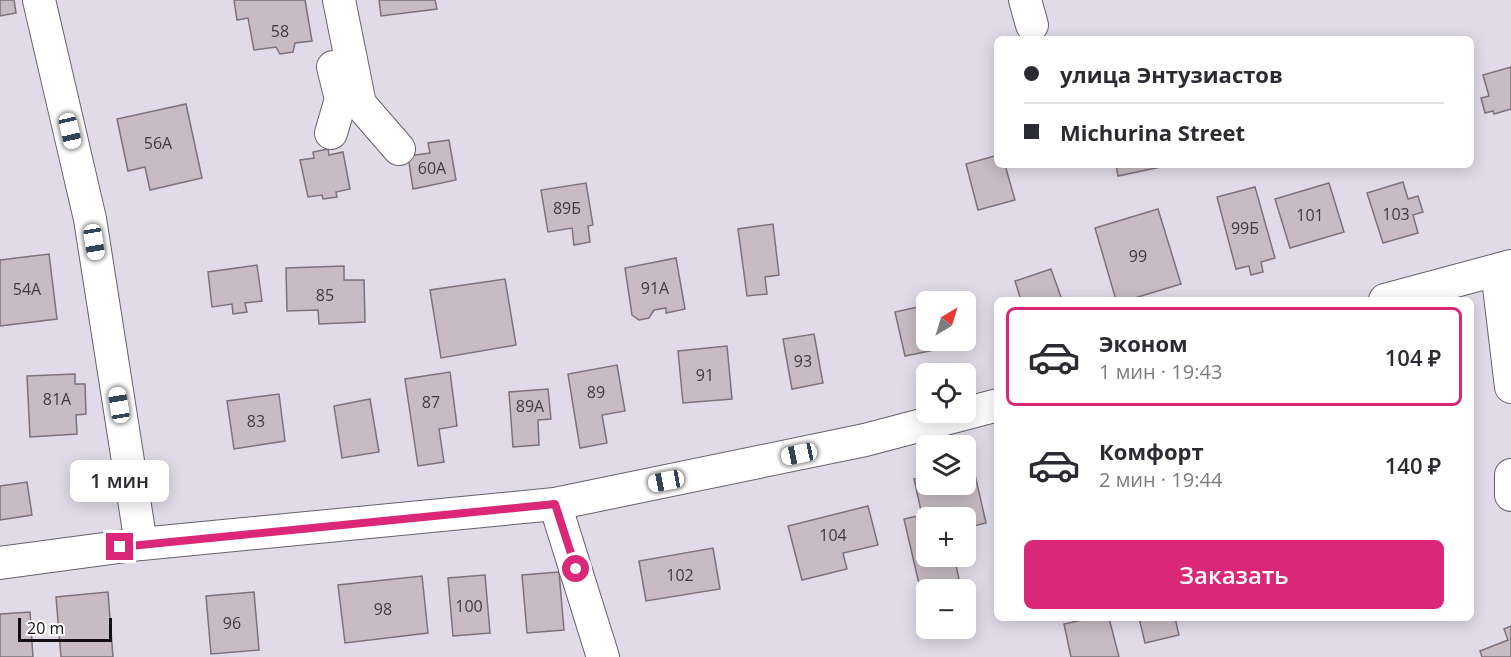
<!DOCTYPE html>
<html lang="ru">
<meta charset="utf-8">
<style>
:root{--surface:#fff;--page:#f2f2f3;--text:#2b2b33;--muted:#7c7c81;--line:#e1e1e2;--accent:#db2777}
body{margin:0;font-family:"Open Sans",sans-serif;background:var(--page);color:var(--text);height:100vh;display:flex;flex-direction:column;font-size:22px;white-space:nowrap}
*{box-sizing:border-box;margin:0}
p{font-size:20px;color:var(--muted)}
.icon{flex:none;width:33px;height:33px;fill:none;stroke:currentColor;stroke-width:2;stroke-linecap:round;stroke-linejoin:round}
.map{position:relative;flex:1;overflow:hidden}
.details{position:absolute;left:994px;top:297px;width:480px;height:324px;display:flex;flex-direction:column;background:var(--surface);border-radius:9px;box-shadow:0 3px 15px #0003}
.details>*{flex:none}
.banner{position:absolute;left:994px;top:36px;width:480px;height:132px;border-radius:9px;box-shadow:0 3px 15px #0003;display:grid;align-content:center;height:132px;padding:0 30px;background:var(--surface)}
.needle{width:39px;rotate:38deg}
.fabs{position:absolute;left:916px;top:291px;display:grid;gap:12px}
.fabs a{display:grid;place-items:center;width:60px;height:60px;border-radius:9px;background:var(--surface);box-shadow:0 3px 15px #0003;font-size:30px}
.scale{position:absolute;left:18px;bottom:15px;width:94px;box-sizing:border-box;padding-left:6px;border:3px solid #121015;border-top:0;font-size:16px;line-height:21px;white-space:nowrap;color:#121015;-webkit-text-stroke:4px #fff;paint-order:stroke}
.end{position:absolute;width:27px;height:27px;margin:-14px;border:8px solid #db2777;background:#fff;box-shadow:0 0 0 3px #fff}
.from{border-radius:50%}
.bubble{position:absolute;height:42px;border-radius:9px;background:var(--surface);box-shadow:0 3px 15px #0003;font-size:20px;font-weight:600;line-height:42px;text-align:center}
.car{position:absolute;width:18px;height:36px;margin:-18px -9px;border-radius:8px;box-shadow:0 0 4px 2px #0007;background:linear-gradient(#fff 24%,#345 0 40%,#fff 0 76%,#345 0 86%,#fff 0)}
.banner b{display:flex;align-items:center;gap:21px;height:57px;font-size:22px}
.banner b+b{border-top:2px solid var(--line)}
.banner i{width:15px;height:15px;background:var(--text)}
ul{padding:10px 0 0;list-style:none}
li{display:flex;align-items:center;gap:18px;height:99px;margin:0 12px 9px;padding:0 18px;border:3px solid transparent;border-radius:9px}
li div{flex:1}
li b{display:block;font-size:22px}
li em{font-style:normal;font-weight:600}
li.current{border-color:var(--accent)}
li>.icon{width:54px;height:54px;stroke-width:1.5}
.button{display:flex;gap:12px;margin-top:auto;padding:12px 30px}
.button a{flex:1;height:69px;border-radius:9px;background:var(--accent);color:#fff;font-size:24px;font-weight:600;line-height:69px;text-align:center}
.map>svg:first-child{display:block}
</style>
<div class="map">
<svg width="1511" height="657" viewBox="0 0 1511 657">
<rect width="100%" height="100%" fill="#e1dbe9"/>
<g fill="#c8bbc3" stroke="#7e727a" stroke-width="1.5">
<polygon points="0,0 14,0 16,13 0,16"/>
<polygon points="234,0 305,0 312,41 295,43 293,52 280,54 276,47 254,50 248,18 237,20"/>
<polygon points="379,0 435,0 437,9 381,16"/>
<polygon points="1511,67 1511,109 1494,114 1493,111 1485,113 1481,98 1489,96 1483,75"/>
<polygon points="186,104 202,178 150,190 145,167 128,171 117,119"/>
<polygon points="449,140 456,180 413,189 408,156 430,153 428,143"/>
<polygon points="328,149 329,155 343,152 350,189 336,192 337,197 323,199 322,195 308,197 300,160 314,158 313,152"/>
<polygon points="998,155 998,165 1005,165 1015,200 978,210 966,164"/>
<polygon points="1116,165 1170,165 1118,176"/>
<polygon points="1403,182 1408,199 1418,196 1423,212 1413,215 1418,233 1383,243 1367,193"/>
<polygon points="586,183 593,225 588,226 590,242 574,245 572,228 548,232 541,190"/>
<polygon points="1329,183 1344,232 1290,248 1275,199"/>
<polygon points="1255,187 1275,258 1261,262 1263,272 1251,275 1249,266 1236,269 1217,197"/>
<polygon points="1158,209 1181,284 1128,300 1116,300 1095,228"/>
<polygon points="773,224 779,275 765,277 767,294 747,296 738,229"/>
<polygon points="49,254 57,319 0,326 0,260"/>
<polygon points="676,258 685,309 666,313 666,308 654,310 649,318 639,320 632,315 625,268"/>
<polygon points="257,265 262,301 245,303 247,312 233,314 232,304 212,307 208,272"/>
<polygon points="344,266 344,280 364,280 365,322 319,324 318,310 287,311 286,268"/>
<polygon points="1051,269 1062,300 1021,300 1015,281"/>
<polygon points="505,279 516,345 441,358 430,290"/>
<polygon points="927,305 927,340 947,340 949,347 905,356 895,312"/>
<polygon points="814,334 823,383 792,389 783,339"/>
<polygon points="727,346 732,399 683,403 678,351"/>
<polygon points="617,365 625,411 602,415 607,443 580,448 568,374"/>
<polygon points="450,372 457,426 439,429 444,462 418,466 405,379"/>
<polygon points="75,374 75,384 85,384 86,414 76,415 77,434 30,437 27,376"/>
<polygon points="548,389 551,419 538,420 539,445 513,447 509,392"/>
<polygon points="279,394 285,441 234,449 227,401"/>
<polygon points="370,399 379,452 342,458 334,406"/>
<polygon points="973,466 986,523 969,527 973,545 966,547 966,518 927,518 927,556 954,556 959,579 920,588 904,519 922,515 914,479 927,476 927,484 966,484 966,467"/>
<polygon points="27,482 32,515 0,520 0,486"/>
<polygon points="868,506 878,545 843,553 847,569 802,580 788,526"/>
<polygon points="713,548 720,589 646,601 639,561"/>
<polygon points="559,572 564,630 527,633 522,575"/>
<polygon points="485,575 490,633 453,636 448,578"/>
<polygon points="422,576 428,633 345,643 338,585"/>
<polygon points="108,592 113,657 61,657 56,597"/>
<polygon points="254,592 259,650 211,654 206,596"/>
<polygon points="30,612 33,657 0,657 0,614"/>
<polygon points="1091,618 1109,618 1119,657 1071,657 1064,624"/>
<polygon points="1139,618 1175,618 1179,635 1145,643"/>
<polygon points="1511,626 1511,657 1482,657 1480,651 1508,640 1504,629"/>
</g>
<g fill="none" stroke-linecap="round" stroke-linejoin="round">
<g stroke="#66616d" stroke-width="34">
<g id="minor">
<polyline points="39,0 90,219 141,544"/>
<polyline points="339,0 360,104 399,149"/>
<polyline points="1025,0 1032,25"/>
<polyline points="331,133 341,99 333,67"/>
<polyline points="1497,270 1511,387"/>
<polyline points="1385,300 1511,266"/>
<polyline points="1511,475 1511,495"/>
<polyline points="555,504 603,657"/>
<polyline points="0,563 141,544 555,504 865,440 998,405"/>
</g>
</g>
<use href="#minor" stroke="#fff" stroke-width="32"/>
</g>
<g fill="none" stroke-linecap="round" stroke-linejoin="round">
<polyline stroke="#db2777" stroke-width="8" points="120,547 555,504 576,569"/>
</g>
<g text-anchor="middle" dominant-baseline="central" stroke-width="5" stroke-linejoin="round" paint-order="stroke">
<g font-size="16" fill="#403b40">
<text x="280" y="31">58</text>
<text x="158" y="143">56А</text>
<text x="432" y="168">60А</text>
<text x="567" y="208">89Б</text>
<text x="1396" y="214">103</text>
<text x="1310" y="215">101</text>
<text x="1245" y="228">99Б</text>
<text x="1138" y="256">99</text>
<text x="655" y="288">91А</text>
<text x="27" y="289">54А</text>
<text x="325" y="295">85</text>
<text x="803" y="361">93</text>
<text x="705" y="375">91</text>
<text x="596" y="392">89</text>
<text x="57" y="399">81А</text>
<text x="431" y="402">87</text>
<text x="530" y="406">89А</text>
<text x="256" y="421">83</text>
<text x="833" y="535">104</text>
<text x="680" y="575">102</text>
<text x="469" y="606">100</text>
<text x="383" y="609">98</text>
<text x="232" y="623">96</text>
</g>
</g>
</svg>
<div class="fabs">
<a><svg class="needle" viewBox="-14 -14 28 28"><path d="M0-13l5 13h-10z" fill="#e53935"/><path d="M0 13l5-13h-10z" fill="#7c7c81"/></svg></a>
<a><svg class="icon" aria-label="locate" viewBox="0 0 24 24"><circle cx="12" cy="12" r="6"/><path d="M12 2v4M12 18v4M2 12h4M18 12h4"/></svg></a>
<a><svg class="icon" aria-label="layers" viewBox="0 0 24 24"><path d="M12 4l9 5-9 5-9-5zM3 14l9 5 9-5"/></svg></a>
<a>+</a>
<a>−</a>
</div>
<div class="scale">20 m</div>
<i class="end from" style="left:576px;top:569px"></i>
<i class="end" style="left:120px;top:547px"></i>
<div class="bubble" style="left:70px;top:460px;width:99px">1 мин</div>
<i class="car" style="left:70px;top:131px;rotate:167deg"></i>
<i class="car" style="left:94px;top:242px;rotate:171deg"></i>
<i class="car" style="left:119px;top:405px;rotate:351deg"></i>
<i class="car" style="left:799px;top:454px;rotate:258deg"></i>
<i class="car" style="left:666px;top:481px;rotate:259deg"></i>
<div class="banner">
<b><i class="from"></i>улица Энтузиастов</b>
<b><i></i>Michurina Street</b>
</div>
<section class="details">
<ul>
<li class="current"><svg class="icon" aria-label="car" viewBox="0 0 24 24"><path d="M5 17H2v-5l4-1 3-4h7l3 4 3 1v5h-3M9 17h6M6 11h13"/><circle cx="7" cy="17" r="2"/><circle cx="17" cy="17" r="2"/></svg><div><b>Эконом</b><p>1 мин · 19:43</p></div><em>104 ₽</em></li>
<li><svg class="icon" aria-label="car" viewBox="0 0 24 24"><path d="M5 17H2v-5l4-1 3-4h7l3 4 3 1v5h-3M9 17h6M6 11h13"/><circle cx="7" cy="17" r="2"/><circle cx="17" cy="17" r="2"/></svg><div><b>Комфорт</b><p>2 мин · 19:44</p></div><em>140 ₽</em></li>
</ul>
<div class="button"><a>Заказать</a></div>
</section>
</div>
